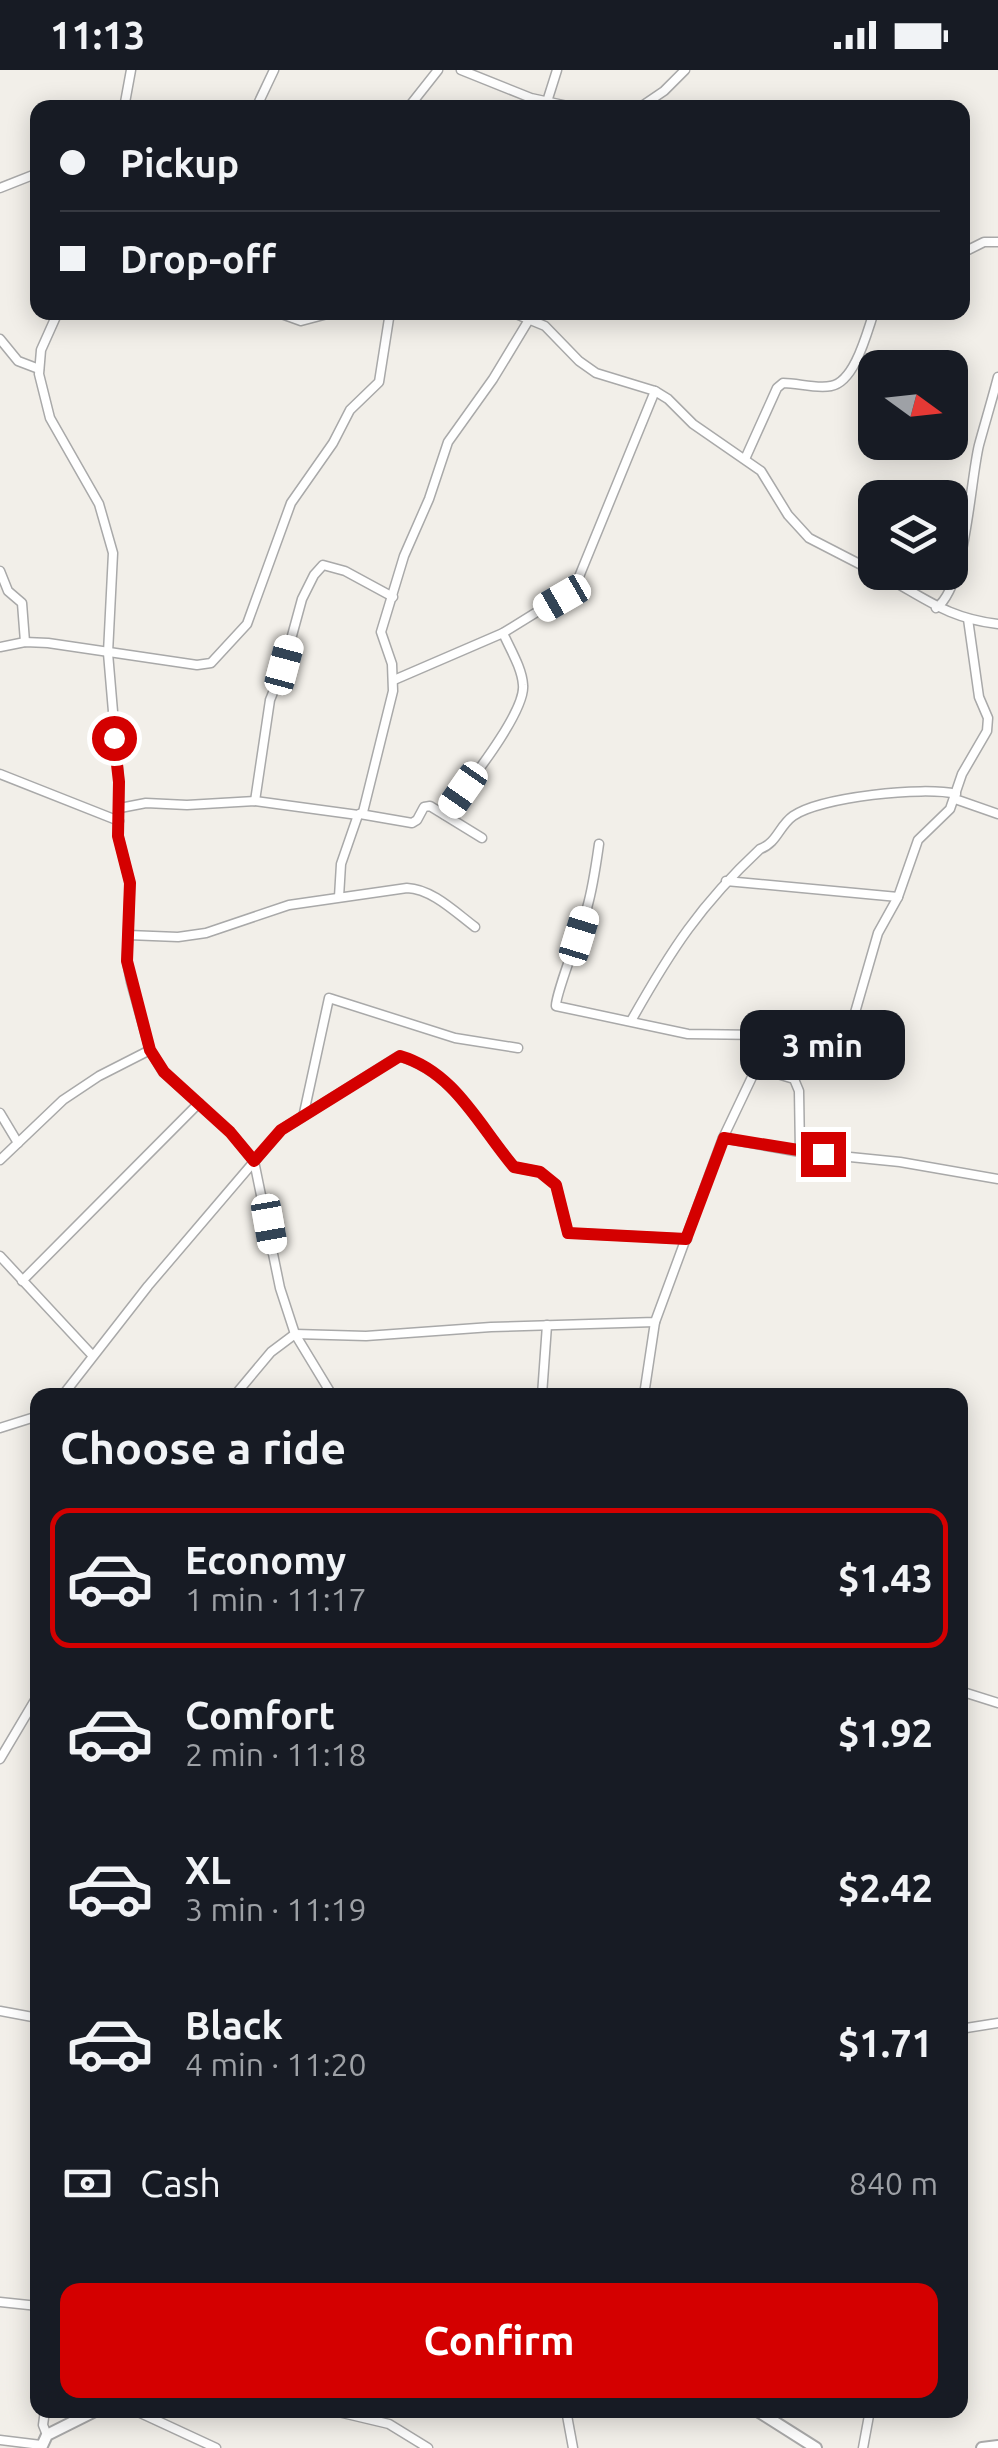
<!DOCTYPE html>
<meta charset="utf-8">
<style>
:root{--surface:#171b24;--page:#20242c;--text:#f1f3f6;--muted:#9ea1a6;--line:#363941;--accent:#d40000}
body{margin:0;font-family:Ubuntu,sans-serif;background:var(--page);color:var(--text);height:100vh;display:flex;flex-direction:column;font-size:38px;white-space:nowrap}
*{box-sizing:border-box;margin:0}
p{font-size:32px;color:var(--muted)}
.icon{flex:none;width:55px;height:55px;fill:none;stroke:currentColor;stroke-width:2;stroke-linecap:round;stroke-linejoin:round}
.map{position:relative;flex:1;overflow:hidden}
.sheet{position:absolute;left:30px;top:1318px;width:938px;height:1030px;display:flex;flex-direction:column;background:var(--surface);border-radius:20px;box-shadow:0 5px 25px #0003}
.sheet>*{flex:none}
.hud{position:absolute;left:30px;top:30px;width:940px;height:220px;border-radius:20px;box-shadow:0 5px 25px #0003;display:grid;align-content:center;height:220px;padding:0 30px;background:var(--surface)}
.needle{width:65px;rotate:105deg}
.tools{position:absolute;left:858px;top:280px;display:grid;gap:20px}
.tools a{display:grid;place-items:center;width:110px;height:110px;border-radius:20px;background:var(--surface);box-shadow:0 5px 25px #0003;font-size:50px}
.end{position:absolute;width:45px;height:45px;margin:-22px;border:12px solid #d40000;background:#fff;box-shadow:0 0 0 5px #fff}
.from{border-radius:50%}
.bubble{position:absolute;height:70px;border-radius:20px;background:var(--surface);box-shadow:0 5px 25px #0003;font-size:32px;font-weight:700;line-height:70px;text-align:center}
.car{position:absolute;width:30px;height:60px;margin:-30px -15px;border-radius:12px;box-shadow:0 0 8px 2px #0007;background:linear-gradient(#fff 24%,#345 0 40%,#fff 0 76%,#345 0 86%,#fff 0)}
.hud b{display:flex;align-items:center;gap:35px;height:95px;font-size:38px}
.hud b+b{border-top:2px solid var(--line)}
.hud i{width:25px;height:25px;background:var(--text)}
ul{padding:0;list-style:none}
li{display:flex;align-items:center;gap:30px;height:140px;margin:0 20px 15px;padding:0 10px;border:5px solid transparent;border-radius:20px}
li div{flex:1}
li b{display:block;font-size:38px}
li em{font-style:normal;font-weight:700}
li.current{border-color:var(--accent)}
li>.icon{width:90px;height:90px;stroke-width:1.5}
h2{padding:0 30px;font-size:45px;line-height:120px}
.pay{display:flex;align-items:center;gap:25px;height:110px;padding:0 30px;font-size:38px}
.pay p{margin-inline-start:auto}
.cta{display:flex;gap:20px;margin-top:auto;padding:20px 30px}
.cta a{flex:1;height:115px;border-radius:20px;background:var(--accent);color:#fff;font-size:40px;font-weight:700;line-height:115px;text-align:center}
.status{display:flex;justify-content:space-between;align-items:center;height:70px;padding:0 50px;background:var(--surface);direction:ltr}
.status svg{height:28px;fill:currentColor}
.map>svg:first-child{display:block}
</style>
<div class="status"><b>11:13</b><svg viewBox="0 0 49 12"><path d="M0 12V9h3v3zM5 12V6h3v6zM10 12V3h3v9zM15 12V0h3v12zM26 1h20v11H26zM47 4h2v5h-2z"/></svg></div>
<div class="map">
<svg width="998" height="2378" viewBox="0 0 998 2378">
<rect width="100%" height="100%" fill="#f2efe9"/>
<g fill="none" stroke-linecap="round" stroke-linejoin="round">
<g stroke="#a9a9a9" stroke-width="11">
<g id="minor">
<polyline points="461,0 531,28 577,38"/>
<polyline points="124,38 131,0"/>
<polyline points="256,38 274,0"/>
<polyline points="408,38 438,0"/>
<polyline points="545,38 557,0"/>
<polyline points="639,38 664,21 685,0"/>
<polyline points="0,118 38,103"/>
<polyline points="962,183 984,172 998,172"/>
<polyline points="58,242 41,280 39,304 50,348 99,434 113,483 108,583 119,712 118,766 130,813 127,891 131,912 150,980 163,1002 230,1062 254,1091 280,1218 295,1264 332,1325"/>
<polyline points="276,242 301,251 335,242"/>
<polyline points="511,242 545,256 579,291 596,303 655,321 668,329 693,354 761,401 788,445 809,468 875,502"/>
<polyline points="0,269 18,291 39,299"/>
<path d="M745 389 777 318 783 313C798 313 816 319 831 316 855 312 867 262 874 242"/>
<polyline points="0,501 8,521 22,533 25,572"/>
<path d="M876 502C922 525 944 548 998 554"/>
<path d="M936 538C966 518 970 411 979 375 985 353 992 330 998 307"/>
<polyline points="0,577 25,572 48,573 197,595 211,593 247,554 291,433 333,373 350,340 379,312 390,242"/>
<polyline points="394,610 503,563 574,519 655,321"/>
<polyline points="0,704 119,751"/>
<polyline points="955,729 998,744"/>
<polyline points="255,731 270,630 284,595 302,529 314,505 323,495 345,501 393,527"/>
<polyline points="120,738 146,733 187,735 255,731 358,745 363,742 393,621 392,594 381,562 404,486 429,429 448,372 493,309 530,248"/>
<polyline points="360,744 412,753 417,750 424,737 430,736 482,768"/>
<path d="M445 745C463 720 526 643 523 615 522 598 510 579 503 563"/>
<path d="M599 774C596 795 593 817 587 838 582 857 555 925 556 936L688 964 772 965"/>
<polyline points="726,811 898,827"/>
<polyline points="339,827 341,794 358,745"/>
<path d="M128 865 178 867 206 863 289 835 407 818C432 819 455 842 475 857"/>
<path d="M631 951C671 880 700 835 760 779 777 773 779 756 793 746 820 727 924 716 956 724"/>
<polyline points="758,998 794,1009 799,1021 800,1082"/>
<polyline points="0,1043 18,1073"/>
<polyline points="304,1043 329,928 455,968 518,978"/>
<polyline points="723,1068 800,1082 900,1092 998,1109"/>
<polyline points="0,1090 63,1030 99,1006 150,980"/>
<polyline points="0,1186 92,1285"/>
<polyline points="22,1211 199,1033"/>
<path d="M63 1325 148 1216 281 1060 399 986C455 1003 479 1056 514 1097L540 1102 556 1115 568 1163 687 1169"/>
<polyline points="235,1325 271,1282 295,1264 366,1266 491,1257 655,1252 723,1068 772,965 780,958 803,953 843,953 854,946 878,863 898,827 918,770 950,739 962,704 987,661 988,648 979,627 968,549"/>
<polyline points="542,1325 547,1255"/>
<polyline points="644,1325 655,1252"/>
<polyline points="0,1358 38,1346"/>
<polyline points="960,1621 998,1633"/>
<polyline points="0,1689 38,1625"/>
<polyline points="0,1941 38,1948"/>
<polyline points="960,1959 998,1953"/>
<polyline points="0,2232 38,2236"/>
<polyline points="45,2340 43,2355 47,2365"/>
<polyline points="134,2340 216,2378"/>
<polyline points="330,2340 389,2354 428,2378"/>
<polyline points="566,2340 573,2378"/>
<polyline points="0,2370 41,2375"/>
<polyline points="863,2378 870,2340"/>
</g>
</g>
<g stroke="#a9a9a9" stroke-width="14">
<g id="tertiary">
<polyline points="756,2340 816,2378"/>
<polyline points="41,2378 47,2365 97,2340"/>
<polyline points="982,2378 998,2376"/>
</g>
</g>
<use href="#minor" stroke="#fff" stroke-width="8"/>
<use href="#tertiary" stroke="#fff" stroke-width="10"/>
</g>
<g fill="none" stroke-linecap="round" stroke-linejoin="round">
<path stroke="#d40000" stroke-width="12" d="M114 668 119 712 118 766 130 813 127 891 150 980 164 1002 230 1062 254 1091 281 1060 400 986C455 1002 479 1056 514 1097L540 1102 556 1115 568 1163 686 1169 724 1068 823 1084"/>
</g>
</svg>
<div class="tools">
<a><svg class="needle" viewBox="-14 -14 28 28"><path d="M0-13l5 13h-10z" fill="#e53935"/><path d="M0 13l5-13h-10z" fill="#9ea1a6"/></svg></a>
<a><svg class="icon" aria-label="layers" viewBox="0 0 24 24"><path d="M12 4l9 5-9 5-9-5zM3 14l9 5 9-5"/></svg></a>
</div>
<i class="end from" style="left:114px;top:668px"></i>
<i class="end" style="left:823px;top:1084px"></i>
<div class="bubble" style="left:740px;top:940px;width:165px">3 min</div>
<i class="car" style="left:562px;top:528px;rotate:240deg"></i>
<i class="car" style="left:284px;top:595px;rotate:15deg"></i>
<i class="car" style="left:463px;top:720px;rotate:215deg"></i>
<i class="car" style="left:579px;top:866px;rotate:17deg"></i>
<i class="car" style="left:269px;top:1154px;rotate:170deg"></i>
<div class="hud">
<b><i class="from"></i>Pickup</b>
<b><i></i>Drop-off</b>
</div>
<section class="sheet">
<h2>Choose a ride</h2>
<ul>
<li class="current"><svg class="icon" aria-label="car" viewBox="0 0 24 24"><path d="M5 17H2v-5l4-1 3-4h7l3 4 3 1v5h-3M9 17h6M6 11h13"/><circle cx="7" cy="17" r="2"/><circle cx="17" cy="17" r="2"/></svg><div><b>Economy</b><p>1 min · 11:17</p></div><em>$1.43</em></li>
<li><svg class="icon" aria-label="car" viewBox="0 0 24 24"><path d="M5 17H2v-5l4-1 3-4h7l3 4 3 1v5h-3M9 17h6M6 11h13"/><circle cx="7" cy="17" r="2"/><circle cx="17" cy="17" r="2"/></svg><div><b>Comfort</b><p>2 min · 11:18</p></div><em>$1.92</em></li>
<li><svg class="icon" aria-label="car" viewBox="0 0 24 24"><path d="M5 17H2v-5l4-1 3-4h7l3 4 3 1v5h-3M9 17h6M6 11h13"/><circle cx="7" cy="17" r="2"/><circle cx="17" cy="17" r="2"/></svg><div><b>XL</b><p>3 min · 11:19</p></div><em>$2.42</em></li>
<li><svg class="icon" aria-label="car" viewBox="0 0 24 24"><path d="M5 17H2v-5l4-1 3-4h7l3 4 3 1v5h-3M9 17h6M6 11h13"/><circle cx="7" cy="17" r="2"/><circle cx="17" cy="17" r="2"/></svg><div><b>Black</b><p>4 min · 11:20</p></div><em>$1.71</em></li>
</ul>
<div class="pay"><svg class="icon" aria-label="cash" viewBox="0 0 24 24"><path d="M3 7h18v10H3z"/><circle cx="12" cy="12" r="2"/></svg>Cash<p>840 m</p></div>
<div class="cta"><a>Confirm</a></div>
</section>
</div>
